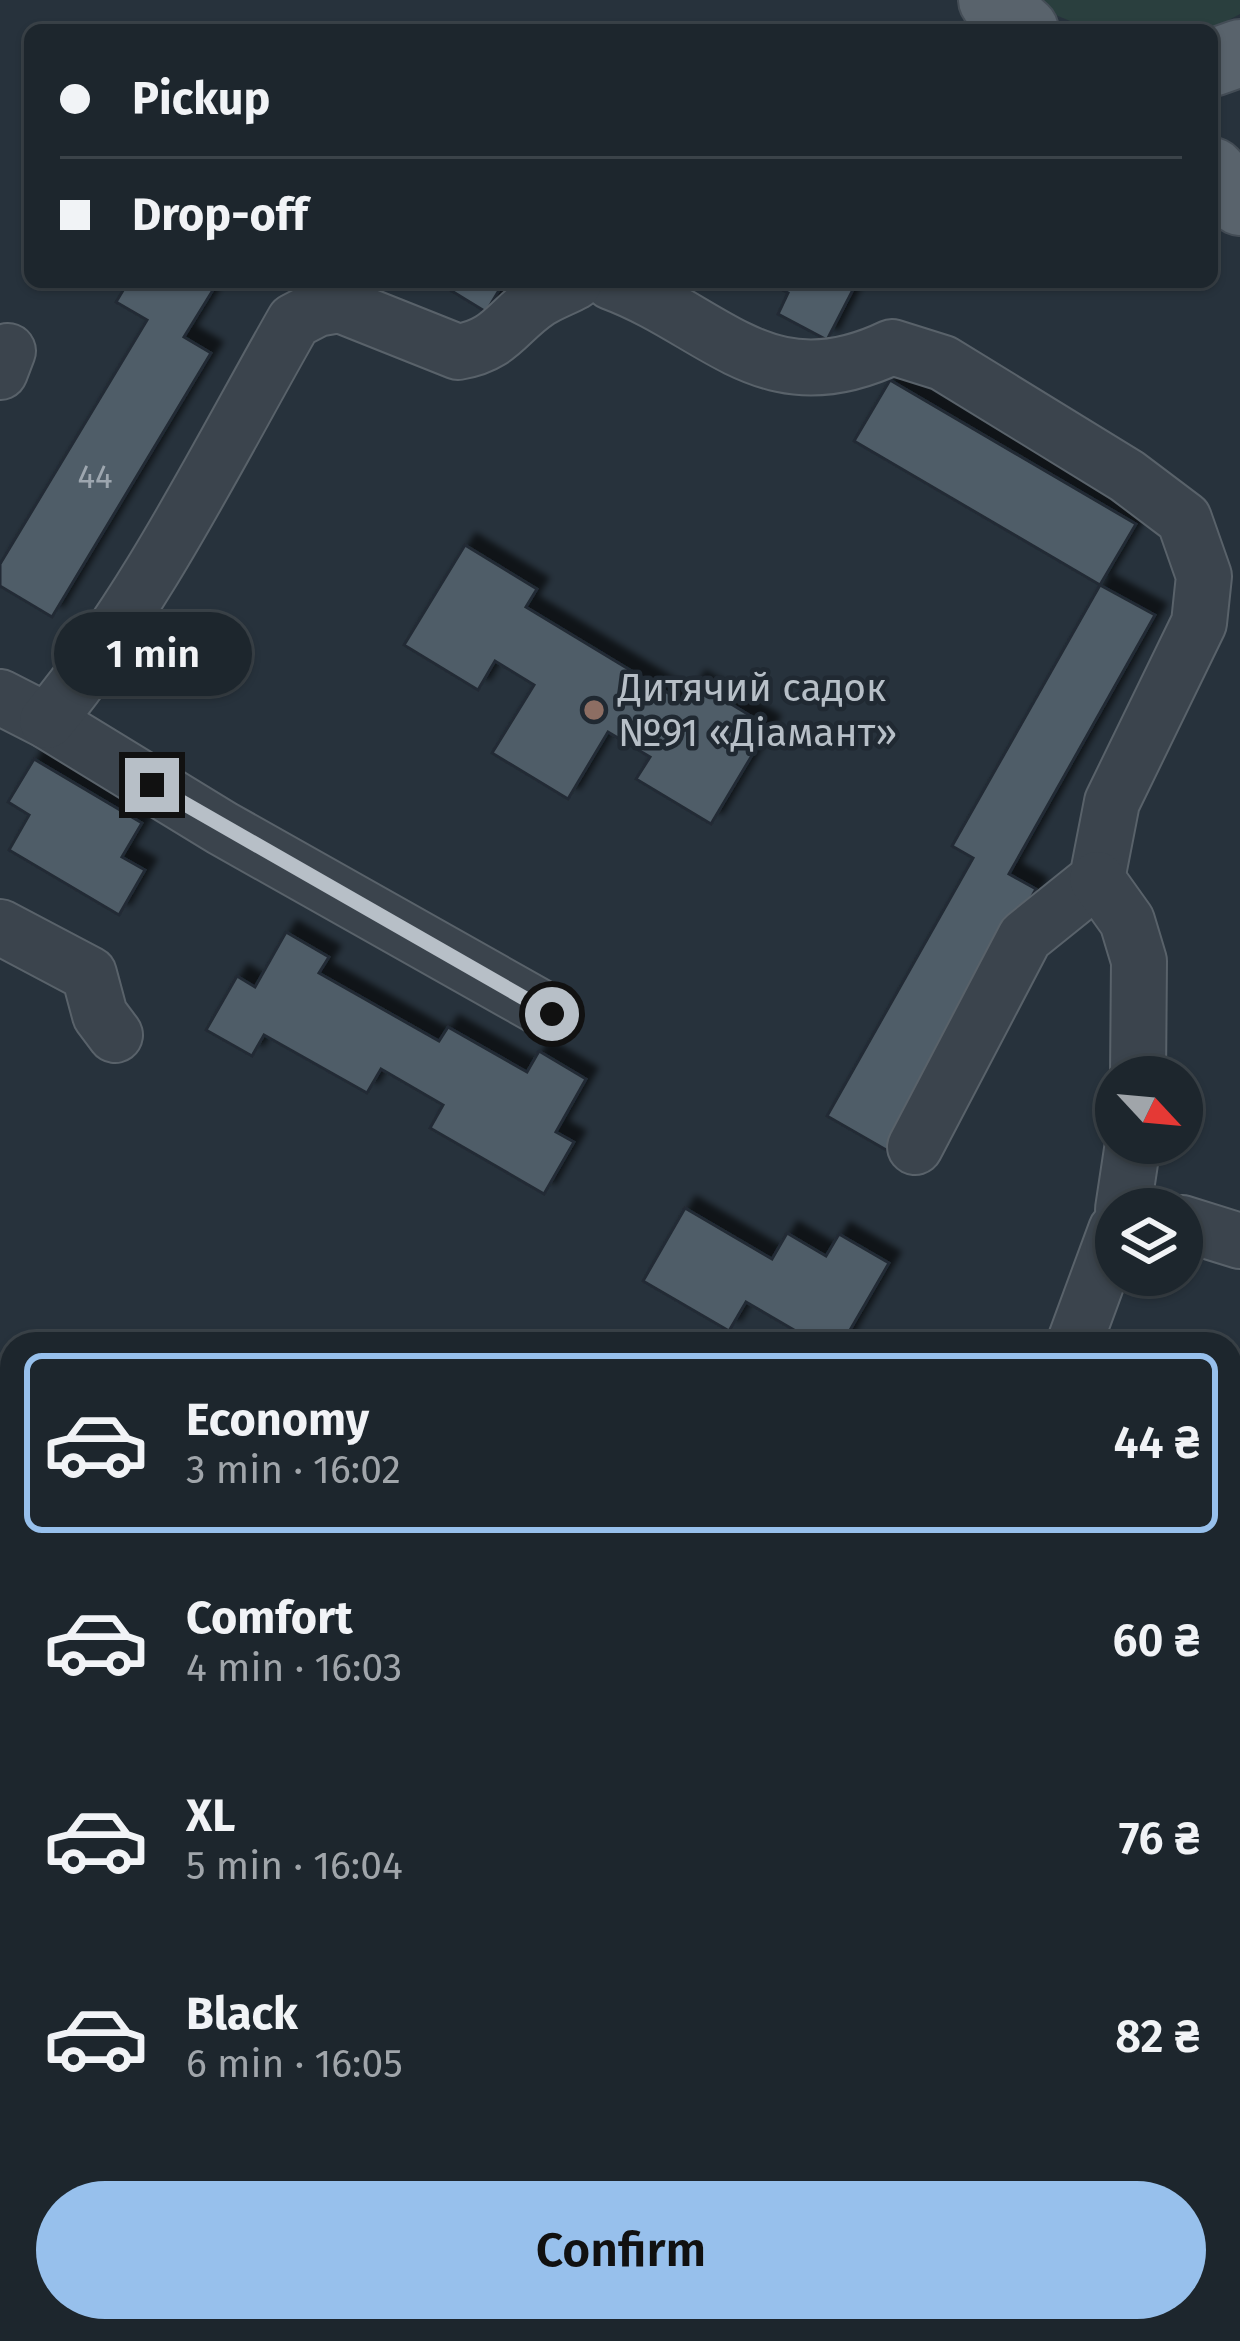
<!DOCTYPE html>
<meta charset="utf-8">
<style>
:root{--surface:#1d262d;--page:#2a3239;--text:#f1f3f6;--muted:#a0a5aa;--line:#3b4349;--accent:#97c0ec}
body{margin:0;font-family:"Fira Sans",sans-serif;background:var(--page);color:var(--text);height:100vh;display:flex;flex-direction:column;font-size:45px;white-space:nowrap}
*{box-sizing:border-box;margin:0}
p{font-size:39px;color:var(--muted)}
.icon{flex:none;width:66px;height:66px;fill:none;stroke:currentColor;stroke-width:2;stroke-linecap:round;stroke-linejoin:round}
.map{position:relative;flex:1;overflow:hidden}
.side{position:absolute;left:0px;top:1332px;width:1242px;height:1011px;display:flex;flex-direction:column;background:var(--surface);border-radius:36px 36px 0 0;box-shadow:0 3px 9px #0004,0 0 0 3px var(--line)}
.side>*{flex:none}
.banner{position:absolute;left:24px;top:24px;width:1194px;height:264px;border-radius:18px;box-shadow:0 3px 9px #0004,0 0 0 3px var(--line);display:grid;align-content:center;height:264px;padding:0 36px;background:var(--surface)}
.needle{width:78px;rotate:116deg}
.controls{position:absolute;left:1095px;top:1056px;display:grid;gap:24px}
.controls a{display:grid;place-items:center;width:108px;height:108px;border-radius:50%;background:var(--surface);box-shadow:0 3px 9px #0004,0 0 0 3px var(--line);font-size:60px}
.end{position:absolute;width:54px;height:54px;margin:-27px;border:15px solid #b7bfc7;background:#111;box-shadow:0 0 0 6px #111}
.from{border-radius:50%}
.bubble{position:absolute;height:84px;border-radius:42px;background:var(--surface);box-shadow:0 3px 9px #0004,0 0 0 3px var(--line);font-size:39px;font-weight:600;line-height:84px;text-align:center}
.banner b{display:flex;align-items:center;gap:42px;height:114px;font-size:45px}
.banner b+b{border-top:3px solid var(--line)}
.banner i{width:30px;height:30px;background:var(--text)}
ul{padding:21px 0 0;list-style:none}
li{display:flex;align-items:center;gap:36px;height:180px;margin:0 24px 18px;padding:0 12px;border:6px solid transparent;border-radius:18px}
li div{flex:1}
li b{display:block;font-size:45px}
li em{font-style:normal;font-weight:600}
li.selected{border-color:var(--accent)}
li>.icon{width:108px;height:108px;stroke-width:1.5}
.button{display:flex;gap:24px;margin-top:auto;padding:24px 36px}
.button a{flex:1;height:138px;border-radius:72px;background:var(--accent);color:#111;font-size:48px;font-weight:600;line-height:138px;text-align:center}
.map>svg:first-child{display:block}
</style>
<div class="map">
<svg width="1240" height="2341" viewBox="0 0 1240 2341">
<defs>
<filter id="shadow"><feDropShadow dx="11" dy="-11" stdDeviation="3" flood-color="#0009"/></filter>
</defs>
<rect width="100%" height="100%" fill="#27323c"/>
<polygon fill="#2a3f3e" points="1040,0 1240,0 1240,14 1210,30 1092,30 1058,16"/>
<g fill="#505d67" stroke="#222b34" stroke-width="3" filter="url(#shadow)">
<polygon points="128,282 218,282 184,337 211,353 52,617 0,586 0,564 147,320 116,302"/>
<polygon points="437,282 504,282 486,312"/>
<polygon points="767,282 857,282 827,340 778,314 788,293"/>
<polygon points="890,380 1136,524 1100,585 854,441"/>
<polygon points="465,545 537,589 526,607 683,702 695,682 769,727 711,824 636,779 650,757 608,732 568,799 492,753 534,685 495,661 478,690 404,645"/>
<polygon points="1100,585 1155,615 1009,874 1036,889 888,1151 827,1116 973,858 952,846"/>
<polygon points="34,759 142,823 122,857 145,870 119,915 9,850 29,815 8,802"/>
<polygon points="286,932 329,957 319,973 439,1041 448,1027 527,1072 539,1051 586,1079 556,1132 574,1142 544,1194 430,1128 443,1105 381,1069 367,1093 264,1035 252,1056 206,1030 237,976 255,987"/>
<polygon points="685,1208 772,1259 787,1233 826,1256 839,1234 889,1263 842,1344 818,1344 746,1302 729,1331 643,1281"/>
<polygon points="1240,2014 1240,2194 1230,2211 1230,2031"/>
<polygon points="12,2064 12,2201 0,2194 0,2085"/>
<polygon points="206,2331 289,2331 284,2341 200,2341"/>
</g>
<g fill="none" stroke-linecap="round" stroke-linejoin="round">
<g stroke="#59626a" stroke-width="58">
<g id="minor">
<path d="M611 282C716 321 767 407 892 347L943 363 1127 476 1184 519 1204 576 1199 623 1112 802 1097 879 1025 937 915 1147"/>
<polyline points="0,372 8,351"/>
<polyline points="0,697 47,721 222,828 552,1014"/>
<path d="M47 721C147 600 217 456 294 321L317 309 340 305 458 352C501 345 507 321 539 300 550 293 564 288 575 282"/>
<polyline points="1097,879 1127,921 1139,961 1138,1077"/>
<polyline points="0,927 89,974 100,1015 115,1035"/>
<polyline points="1123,1209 1133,1143"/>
<polyline points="1182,1223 1240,1241"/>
<polyline points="1074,1344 1116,1230"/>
<polyline points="1230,1566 1240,1572"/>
<polyline points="1230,1922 1240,1904"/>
<polyline points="1230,2270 1240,2266"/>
<polyline points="677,2331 694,2341"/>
<polyline points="379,2341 385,2331"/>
</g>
</g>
<g stroke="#444d56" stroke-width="70">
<g id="major">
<polyline points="992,0 1025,30"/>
<polyline points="1212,63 1240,53"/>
<polyline points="1212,171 1240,202"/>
<polyline points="1230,1496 1240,1473"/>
<polyline points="744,2341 750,2331"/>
</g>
</g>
<use href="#minor" stroke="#3b444d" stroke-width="54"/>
<use href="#major" stroke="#59636c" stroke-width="66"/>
</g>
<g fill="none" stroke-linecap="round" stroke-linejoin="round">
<polyline stroke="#b7bfc7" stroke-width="15" points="152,785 552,1014"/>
</g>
<circle fill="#8d6e63" stroke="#202932" stroke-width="4.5" cx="594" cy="710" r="12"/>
<g text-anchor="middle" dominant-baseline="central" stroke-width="9" stroke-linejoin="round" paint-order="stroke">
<g font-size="33" fill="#9da6af">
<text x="95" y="477">44</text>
</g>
<g font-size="39" fill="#b7bfc7" stroke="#202932" text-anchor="start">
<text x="618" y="688">Дитячий садок<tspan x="618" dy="45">№91 «Діамант»</tspan></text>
</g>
</g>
</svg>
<div class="controls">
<a><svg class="needle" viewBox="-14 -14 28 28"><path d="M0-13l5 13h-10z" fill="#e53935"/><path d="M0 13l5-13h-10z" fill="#a0a5aa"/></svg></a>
<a><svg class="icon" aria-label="layers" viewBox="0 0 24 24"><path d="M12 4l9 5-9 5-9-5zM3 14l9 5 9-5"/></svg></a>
</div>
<i class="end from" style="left:552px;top:1014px"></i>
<i class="end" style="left:152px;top:785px"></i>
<div class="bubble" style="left:54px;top:612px;width:198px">1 min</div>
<div class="banner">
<b><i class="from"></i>Pickup</b>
<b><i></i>Drop-off</b>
</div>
<section class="side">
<ul>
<li class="selected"><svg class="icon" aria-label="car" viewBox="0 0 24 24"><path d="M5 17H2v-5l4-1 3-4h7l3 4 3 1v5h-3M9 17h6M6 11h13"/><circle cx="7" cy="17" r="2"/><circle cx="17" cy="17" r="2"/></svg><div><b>Economy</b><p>3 min · 16:02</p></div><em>44 ₴</em></li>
<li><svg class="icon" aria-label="car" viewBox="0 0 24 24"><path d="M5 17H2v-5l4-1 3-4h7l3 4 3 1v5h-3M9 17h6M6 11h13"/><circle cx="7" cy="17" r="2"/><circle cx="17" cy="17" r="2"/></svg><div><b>Comfort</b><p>4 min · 16:03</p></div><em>60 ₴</em></li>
<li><svg class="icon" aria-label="car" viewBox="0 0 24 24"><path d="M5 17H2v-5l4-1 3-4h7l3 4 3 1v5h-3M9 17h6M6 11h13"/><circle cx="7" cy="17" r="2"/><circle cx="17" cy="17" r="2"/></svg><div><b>XL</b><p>5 min · 16:04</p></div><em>76 ₴</em></li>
<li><svg class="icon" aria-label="car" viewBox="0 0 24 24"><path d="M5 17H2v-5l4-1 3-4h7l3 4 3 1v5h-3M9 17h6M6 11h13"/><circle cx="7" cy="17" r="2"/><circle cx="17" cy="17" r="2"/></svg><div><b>Black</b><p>6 min · 16:05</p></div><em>82 ₴</em></li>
</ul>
<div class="button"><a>Confirm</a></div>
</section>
</div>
